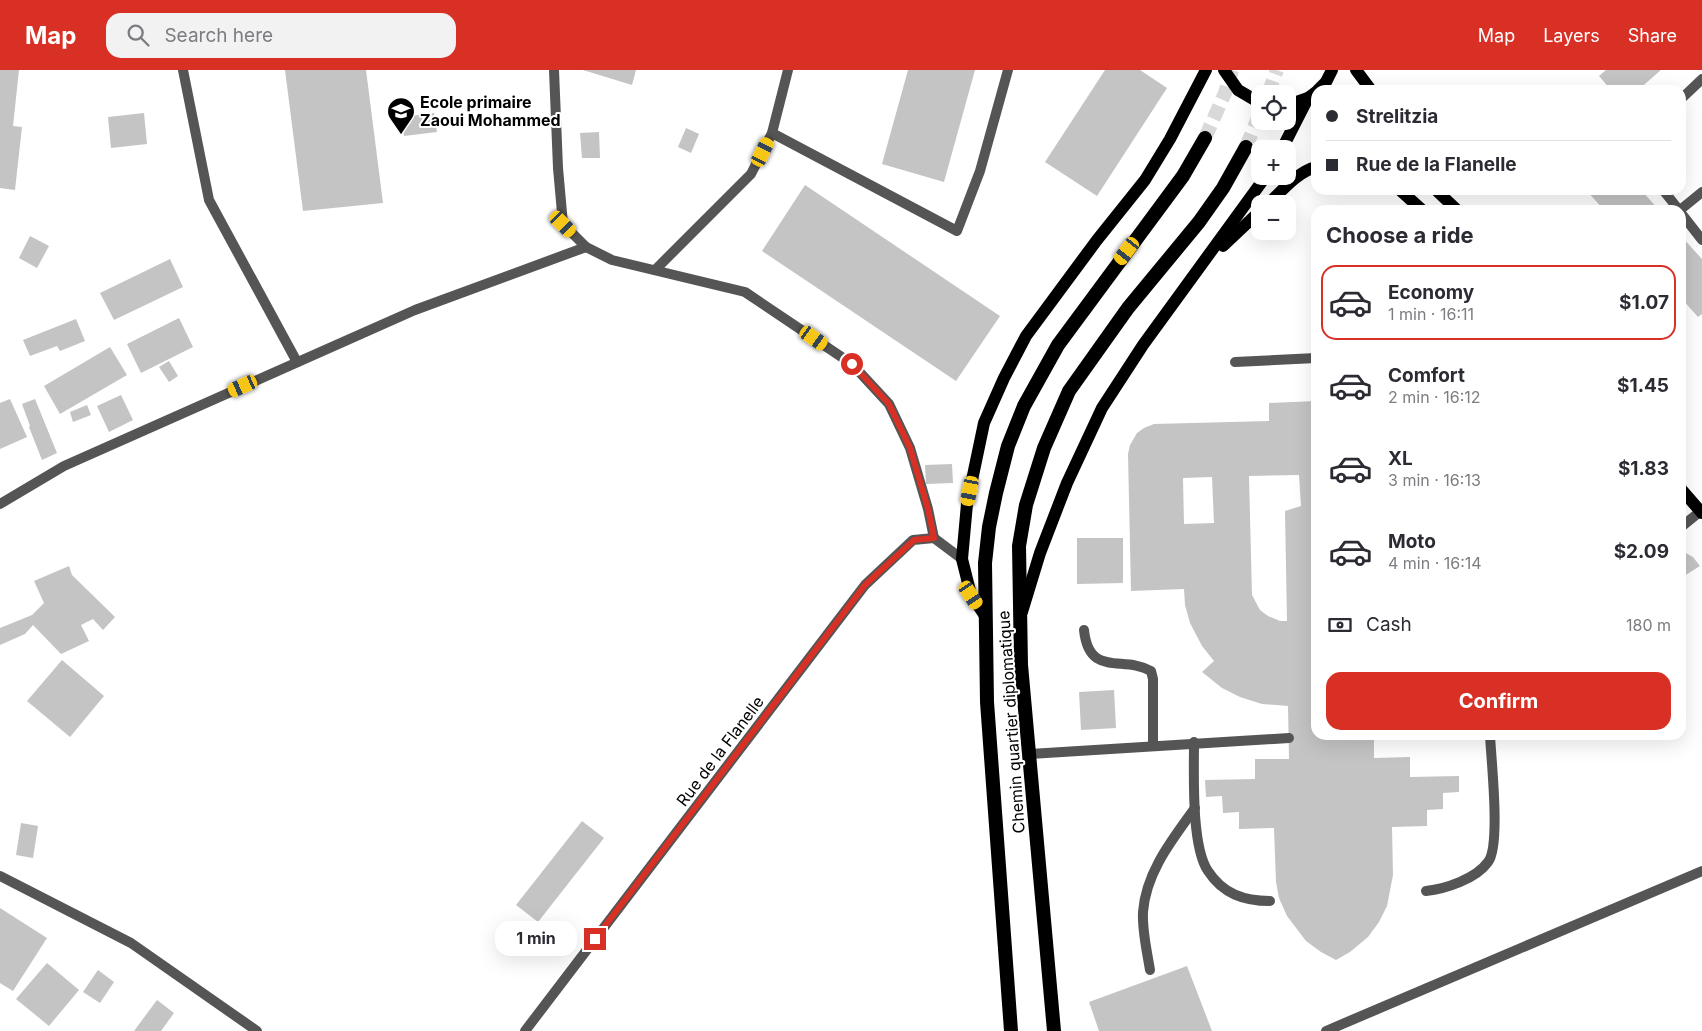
<!DOCTYPE html>
<meta charset="utf-8">
<style>
:root{--surface:#fff;--page:#f2f2f3;--text:#2b2b33;--muted:#7c7c81;--line:#e1e1e2;--accent:#d93025}
body{margin:0;font-family:Inter,sans-serif;background:var(--page);color:var(--text);height:100vh;display:flex;flex-direction:column;font-size:19px;white-space:nowrap}
*{box-sizing:border-box;margin:0}
p{font-size:16px;color:var(--muted)}
.icon{flex:none;width:28px;height:28px;fill:none;stroke:currentColor;stroke-width:2;stroke-linecap:round;stroke-linejoin:round}
.map{position:relative;flex:1;overflow:hidden}
.sheet{position:absolute;left:1311px;top:135px;width:375px;height:535px;display:flex;flex-direction:column;background:var(--surface);border-radius:15px;box-shadow:0 5px 20px #0002}
.sheet>*{flex:none}
.hud{position:absolute;left:1311px;top:15px;width:375px;height:110px;border-radius:15px;box-shadow:0 5px 20px #0002;display:grid;align-content:center;height:110px;padding:0 15px;background:var(--surface)}
.fabs{position:absolute;left:1251px;top:15px;display:grid;gap:10px}
.fabs a{display:grid;place-items:center;width:45px;height:45px;border-radius:10px;background:var(--surface);box-shadow:0 5px 20px #0002;font-size:25px}
.end{position:absolute;width:22px;height:22px;margin:-11px;border:6px solid #d93025;background:#fff;box-shadow:0 0 0 2px #fff}
.from{border-radius:50%}
.bubble{position:absolute;height:35px;border-radius:15px;background:var(--surface);box-shadow:0 5px 20px #0002;font-size:16px;font-weight:700;line-height:35px;text-align:center}
.car{position:absolute;width:15px;height:30px;margin:-15px -8px;border-radius:6px;box-shadow:0 0 4px 1px #0007;background:linear-gradient(#f5c518 24%,#345 0 40%,#f5c518 0 76%,#345 0 86%,#f5c518 0)}
.hud b{display:flex;align-items:center;gap:18px;height:48px;font-size:19px}
.hud b+b{border-top:1px solid var(--line)}
.hud i{width:12px;height:12px;background:var(--text)}
ul{padding:0;list-style:none}
li{display:flex;align-items:center;gap:15px;height:75px;margin:0 10px 8px;padding:0 5px;border:2px solid transparent;border-radius:15px}
li div{flex:1}
li b{display:block;font-size:19px}
li em{font-style:normal;font-weight:700}
li.selected{border-color:var(--accent)}
li>.icon{width:45px;height:45px;stroke-width:1.5}
h2{padding:0 15px;font-size:22px;line-height:60px}
.pay{display:flex;align-items:center;gap:12px;height:55px;padding:0 15px;font-size:19px}
.pay p{margin-inline-start:auto}
.cta{display:flex;gap:10px;margin-top:auto;padding:10px 15px}
.cta a{flex:1;height:58px;border-radius:15px;background:var(--accent);color:#fff;font-size:20px;font-weight:700;line-height:58px;text-align:center}
header{display:flex;align-items:center;gap:30px;box-sizing:border-box;height:70px;padding:0 25px;background:var(--accent);color:#fff}
header strong{font-size:24px}
nav{display:flex;gap:28px;margin-inline-start:auto;font-size:18px}
.search{width:350px;height:45px;background:var(--page);display:flex;align-items:center;gap:12px;box-sizing:border-box;padding:0 18px;border-radius:15px;color:var(--muted);font-size:19px}
.map>svg:first-child{display:block}
</style>
<header>
<strong>Map</strong>
<div class="search"><svg class="icon" aria-label="search" viewBox="0 0 24 24"><circle cx="10" cy="10" r="6"/><path d="M15 15l6 6"/></svg>Search here</div>
<nav><a>Map</a><a>Layers</a><a>Share</a></nav>
</header>
<div class="map">
<svg width="1702" height="961" viewBox="0 0 1702 961">
<rect width="100%" height="100%" fill="#fff"/>
<g fill="#c4c4c4" fill-rule="evenodd">
<polygon points="0,0 19,0 13,56 22,57 15,120 0,118"/>
<polygon points="285,0 366,0 383,133 303,141"/>
<polygon points="583,0 636,0 632,15"/>
<polygon points="908,0 975,0 944,112 882,94"/>
<polygon points="1105,0 1140,0 1167,18 1097,126 1045,92"/>
<polygon points="1606,0 1661,0 1638,20 1611,20 1599,6"/>
<polygon points="144,43 147,74 111,78 108,47"/>
<polygon points="434,43 437,62 404,66 402,47"/>
<polygon points="686,58 699,64 691,83 678,77"/>
<polygon points="599,62 600,88 582,88 580,63"/>
<polygon points="805,115 1000,246 956,311 762,181"/>
<polygon points="1586,120 1641,120 1659,140 1604,140"/>
<polygon points="30,166 49,176 37,198 19,188"/>
<polygon points="1681,166 1702,189 1702,244 1698,247 1681,228"/>
<polygon points="170,189 183,217 114,250 100,223"/>
<polygon points="179,248 193,277 141,303 127,274"/>
<polygon points="76,249 85,271 60,281 57,276 30,286 23,270"/>
<polygon points="110,277 127,305 60,344 44,316"/>
<polygon points="169,291 178,306 169,312 159,297"/>
<polygon points="121,325 133,350 109,362 97,336"/>
<polygon points="10,329 27,367 0,379 0,333"/>
<polygon points="35,329 57,383 42,390 29,357 30,356 22,334"/>
<path d="M1316 331V665H1374V688L1410 687V707L1459 706V722L1443 723V739L1427 740V756L1392 757 1393 805 1387 836 1379 852 1368 867 1350 882 1336 890 1321 882 1306 871 1287 846 1279 828 1276 812 1274 758 1239 759V742L1223 743 1222 726 1206 727 1205 710 1255 709V689H1289L1288 636 1262 634 1240 627 1222 618 1202 602 1214 591 1202 576 1190 553 1185 535 1184 519 1131 521 1128 384 1130 375 1137 363 1144 358 1154 354 1269 351V333ZM1299 405 1301 436 1285 441 1287 551H1280L1268 546 1260 540 1252 525 1249 406ZM1212 407 1214 453 1184 454 1183 408Z"/>
<polygon points="87,335 91,345 73,352 70,342"/>
<polygon points="952,394 953,413 926,414 925,395"/>
<polygon points="1077,468 1123,468 1123,513 1077,514"/>
<polygon points="1684,482 1693,487 1700,496 1681,508 1681,483"/>
<polygon points="69,496 72,505 115,547 103,560 93,549 81,555 89,571 61,584 33,555 25,564 0,575 0,558 32,545 44,533 34,511"/>
<polygon points="62,590 104,626 70,667 27,631"/>
<polygon points="1114,620 1116,658 1081,660 1079,622"/>
<polygon points="582,751 604,768 538,852 516,835"/>
<polygon points="21,753 38,756 33,788 16,785"/>
<polygon points="0,838 47,868 13,921 0,913"/>
<polygon points="47,893 79,920 49,956 16,929"/>
<polygon points="1187,896 1212,961 1099,961 1089,932"/>
<polygon points="98,900 114,912 100,933 83,922"/>
<polygon points="157,930 174,943 161,961 134,961"/>
</g>
<g fill="none" stroke-linecap="round" stroke-linejoin="round">
<g stroke="#d9d9d9" stroke-width="14" stroke-dasharray="14 7" stroke-linecap="butt">
<polyline points="1268,24 1277,0"/>
<polyline points="1205,68 1225,23 1232,0"/>
<polyline points="1246,77 1260,43"/>
</g>
<g stroke="#555" stroke-width="10">
<polyline points="1681,29 1702,9"/>
<polyline points="1663,120 1679,140"/>
<polyline points="1680,140 1702,122"/>
<polyline points="1681,143 1702,170"/>
<polyline points="1235,292 1316,288"/>
<polyline points="1681,457 1701,441"/>
<path d="M1084 560C1089 608 1123 585 1151 601L1153 609V675"/>
<path d="M1194 672C1194 703 1191 776 1208 801 1223 824 1244 831 1270 831"/>
<polyline points="1030,684 1289,668"/>
<path d="M1426 821C1445 819 1476 809 1488 792 1501 776 1491 689 1490 665"/>
<path d="M1150 900C1147 881 1142 861 1143 842 1146 802 1172 770 1195 738"/>
<polyline points="1326,961 1702,801"/>
</g>
<g stroke="#555" stroke-width="10">
<polyline points="183,0 209,130 297,292"/>
<polyline points="772,63 957,161 980,101 1008,0"/>
<polyline points="655,200 751,104 772,63 788,0"/>
<polyline points="0,434 64,396 415,240 586,177"/>
<polyline points="0,806 131,873 257,961"/>
</g>
<g stroke="#555" stroke-width="10">
<polyline points="554,0 558,98 563,154 586,177 612,190 745,222 852,294 889,334 910,378 928,439 934,468"/>
<polyline points="525,961 865,515 913,470 934,468 962,489"/>
</g>
<g stroke="#000" stroke-width="12">
<polyline points="1224,0 1238,20 1260,33"/>
<polyline points="1356,0 1371,20"/>
<polyline points="1318,20 1326,12 1332,0"/>
<polyline points="1288,35 1308,28 1316,22"/>
<polyline points="1282,79 1308,28"/>
<polyline points="1400,120 1422,140"/>
<polyline points="1436,120 1457,140"/>
<path d="M1268 134C1282 121 1297 102 1316 97"/>
<polyline points="1223,176 1260,141"/>
<polyline points="1681,419 1702,443"/>
<polyline points="1022,542 1040,483 1067,413 1102,338 1143,275 1266,106"/>
<polyline points="986,547 971,525 962,489 967,434 984,353 1004,308 1026,266 1097,170 1145,110 1170,69 1206,0"/>
</g>
<g stroke="#000" stroke-width="14">
<polyline points="1011,961 987,632 985,493 989,457 996,423 1008,376 1024,336 1058,275 1183,106 1205,68"/>
<polyline points="1054,961 1021,595 1019,476 1026,435 1044,378 1069,321 1128,238 1199,152 1223,118 1246,77"/>
</g>
</g>
<g fill="none" stroke-linecap="round" stroke-linejoin="round">
<polyline stroke="#d93025" stroke-width="6" points="595,869 865,515 914,470 934,468 928,439 910,378 889,334 852,294"/>
</g>
<defs>
<g id="school-pin" transform="scale(1.4375)"><path d="M0 17L-7.5 6A9.5 9.5 0 1 1 7.5 6Z" fill="#000" stroke="#fff"/><path d="M0-5L7-2L0 1L-7-2ZM-4 1L0 2.5L4 1V4Q0 6-4 4Z" fill="#fff"/></g>
</defs>
<g fill-rule="evenodd">
<use href="#school-pin" x="401" y="41"/>
</g>
<g text-anchor="middle" dominant-baseline="central" stroke-width="4" stroke-linejoin="round" paint-order="stroke">
<g font-size="16" font-weight="bold" fill="#000" stroke="#fff" text-anchor="start">
<text x="420" y="32">Ecole primaire<tspan x="420" dy="18">Zaoui Mohammed</tspan></text>
</g>
<g font-size="16" fill="#000" stroke="#fff">
<text transform="translate(1011 652) rotate(-94)">Chemin quartier diplomatique</text>
<text transform="translate(720 681) rotate(-53)">Rue de la Flanelle</text>
</g>
</g>
</svg>
<div class="fabs">
<a><svg class="icon" aria-label="locate" viewBox="0 0 24 24"><circle cx="12" cy="12" r="6"/><path d="M12 2v4M12 18v4M2 12h4M18 12h4"/></svg></a>
<a>+</a>
<a>−</a>
</div>
<i class="end from" style="left:852px;top:294px"></i>
<i class="end" style="left:595px;top:869px"></i>
<div class="bubble" style="left:495px;top:851px;width:82px">1 min</div>
<i class="car" style="left:763px;top:82px;rotate:26deg"></i>
<i class="car" style="left:563px;top:154px;rotate:135deg"></i>
<i class="car" style="left:1127px;top:181px;rotate:217deg"></i>
<i class="car" style="left:814px;top:268px;rotate:125deg"></i>
<i class="car" style="left:243px;top:316px;rotate:246deg"></i>
<i class="car" style="left:970px;top:421px;rotate:191deg"></i>
<i class="car" style="left:971px;top:525px;rotate:147deg"></i>
<div class="hud">
<b><i class="from"></i>Strelitzia</b>
<b><i></i>Rue de la Flanelle</b>
</div>
<section class="sheet">
<h2>Choose a ride</h2>
<ul>
<li class="selected"><svg class="icon" aria-label="car" viewBox="0 0 24 24"><path d="M5 17H2v-5l4-1 3-4h7l3 4 3 1v5h-3M9 17h6M6 11h13"/><circle cx="7" cy="17" r="2"/><circle cx="17" cy="17" r="2"/></svg><div><b>Economy</b><p>1 min · 16:11</p></div><em>$1.07</em></li>
<li><svg class="icon" aria-label="car" viewBox="0 0 24 24"><path d="M5 17H2v-5l4-1 3-4h7l3 4 3 1v5h-3M9 17h6M6 11h13"/><circle cx="7" cy="17" r="2"/><circle cx="17" cy="17" r="2"/></svg><div><b>Comfort</b><p>2 min · 16:12</p></div><em>$1.45</em></li>
<li><svg class="icon" aria-label="car" viewBox="0 0 24 24"><path d="M5 17H2v-5l4-1 3-4h7l3 4 3 1v5h-3M9 17h6M6 11h13"/><circle cx="7" cy="17" r="2"/><circle cx="17" cy="17" r="2"/></svg><div><b>XL</b><p>3 min · 16:13</p></div><em>$1.83</em></li>
<li><svg class="icon" aria-label="car" viewBox="0 0 24 24"><path d="M5 17H2v-5l4-1 3-4h7l3 4 3 1v5h-3M9 17h6M6 11h13"/><circle cx="7" cy="17" r="2"/><circle cx="17" cy="17" r="2"/></svg><div><b>Moto</b><p>4 min · 16:14</p></div><em>$2.09</em></li>
</ul>
<div class="pay"><svg class="icon" aria-label="cash" viewBox="0 0 24 24"><path d="M3 7h18v10H3z"/><circle cx="12" cy="12" r="2"/></svg>Cash<p>180 m</p></div>
<div class="cta"><a>Confirm</a></div>
</section>
</div>
